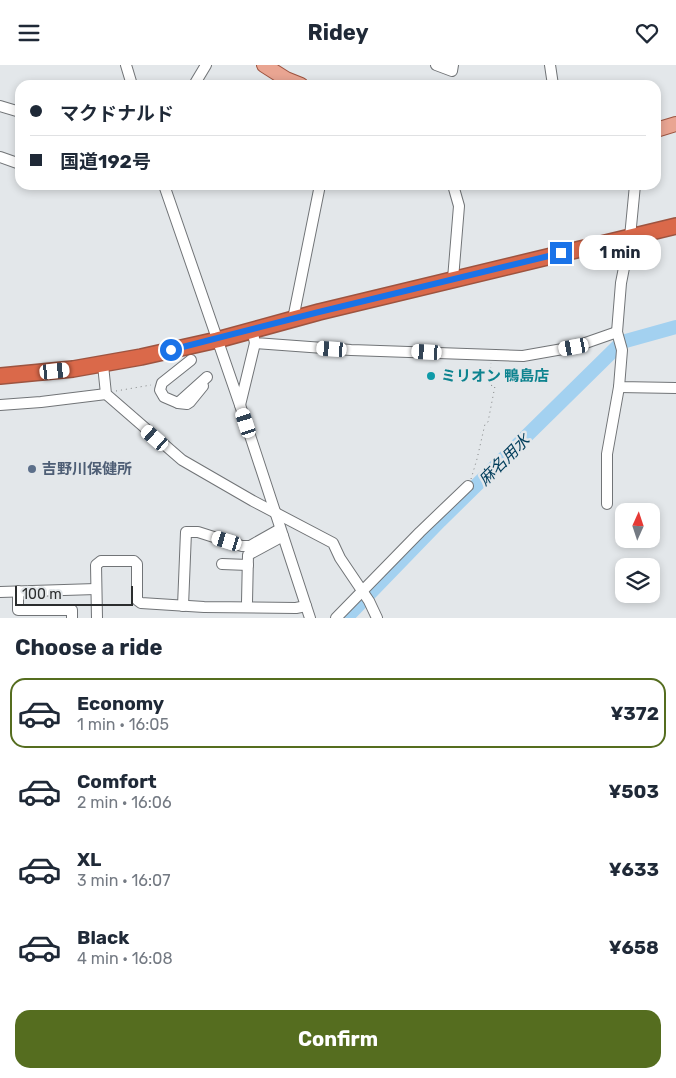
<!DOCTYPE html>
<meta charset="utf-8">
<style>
:root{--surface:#fff;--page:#f2f2f3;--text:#1f2937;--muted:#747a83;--line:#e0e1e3;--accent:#556d1f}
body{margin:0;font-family:Rubik,"Noto Sans JP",sans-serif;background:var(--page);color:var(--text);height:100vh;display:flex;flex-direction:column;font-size:19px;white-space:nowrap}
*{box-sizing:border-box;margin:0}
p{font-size:16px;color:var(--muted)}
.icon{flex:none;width:28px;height:28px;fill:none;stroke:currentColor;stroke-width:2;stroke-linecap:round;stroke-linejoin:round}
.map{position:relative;height:553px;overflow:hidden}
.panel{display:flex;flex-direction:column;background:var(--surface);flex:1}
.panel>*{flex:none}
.banner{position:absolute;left:15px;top:15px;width:646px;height:110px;border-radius:15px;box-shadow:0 2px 8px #0003;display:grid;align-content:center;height:110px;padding:0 15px;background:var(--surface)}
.needle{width:32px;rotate:3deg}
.buttons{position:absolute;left:615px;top:438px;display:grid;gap:10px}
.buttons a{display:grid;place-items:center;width:45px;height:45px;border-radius:10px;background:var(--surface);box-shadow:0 2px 8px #0003;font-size:25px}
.scale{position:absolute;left:15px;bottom:12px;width:118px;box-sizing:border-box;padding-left:5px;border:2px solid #2b2d2e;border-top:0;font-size:14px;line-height:18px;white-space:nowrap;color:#2b2d2e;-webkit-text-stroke:4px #e3e7ea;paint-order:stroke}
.end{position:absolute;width:22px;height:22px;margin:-11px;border:6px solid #1a73e8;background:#fff;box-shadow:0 0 0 2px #fff}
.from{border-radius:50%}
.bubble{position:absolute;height:35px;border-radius:15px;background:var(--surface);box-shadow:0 2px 8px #0003;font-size:16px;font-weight:700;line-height:35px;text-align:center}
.car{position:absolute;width:15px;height:30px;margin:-15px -8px;border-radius:6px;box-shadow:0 0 4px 1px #0007;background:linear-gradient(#fff 24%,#345 0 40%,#fff 0 76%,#345 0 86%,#fff 0)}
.banner b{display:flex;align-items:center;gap:18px;height:48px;font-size:19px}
.banner b+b{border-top:1px solid var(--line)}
.banner i{width:12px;height:12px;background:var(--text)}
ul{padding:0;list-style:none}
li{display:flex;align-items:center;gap:15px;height:70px;margin:0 10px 8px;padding:0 5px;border:2px solid transparent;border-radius:15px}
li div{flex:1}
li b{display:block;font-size:19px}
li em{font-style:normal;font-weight:700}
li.current{border-color:var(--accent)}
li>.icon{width:45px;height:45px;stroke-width:1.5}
h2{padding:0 15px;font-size:22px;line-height:60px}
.primary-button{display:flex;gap:10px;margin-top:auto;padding:10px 15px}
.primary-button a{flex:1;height:58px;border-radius:15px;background:var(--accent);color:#fff;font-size:20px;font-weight:700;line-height:58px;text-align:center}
header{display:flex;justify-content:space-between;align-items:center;height:65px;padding:0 15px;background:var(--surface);font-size:22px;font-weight:700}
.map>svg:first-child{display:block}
</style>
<header><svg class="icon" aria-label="menu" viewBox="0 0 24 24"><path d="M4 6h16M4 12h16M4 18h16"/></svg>Ridey<svg class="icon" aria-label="heart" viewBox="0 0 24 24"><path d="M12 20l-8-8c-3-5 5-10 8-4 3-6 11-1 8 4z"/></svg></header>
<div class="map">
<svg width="676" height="553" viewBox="0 0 676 553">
<rect width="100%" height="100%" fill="#e3e7ea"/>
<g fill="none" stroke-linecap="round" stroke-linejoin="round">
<polyline stroke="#a3d1f0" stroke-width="14" points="346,553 440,456 622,277 676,262"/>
<g stroke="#717477" stroke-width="12">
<g id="minor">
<polyline points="126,0 132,20"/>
<polyline points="436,0 452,6 453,0"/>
<polyline points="550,0 553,20"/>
<polyline points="194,20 206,0"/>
<polyline points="0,41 20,47"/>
<polyline points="0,92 20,99"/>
<polyline points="164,120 240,340 310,553"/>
<polyline points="635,120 630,172 621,218 617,267 622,285 619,322 676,323"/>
<polyline points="453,214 459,141 453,120"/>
<polyline points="293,254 320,120"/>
<polyline points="252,264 255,278 351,285 523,291 574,282 617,267"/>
<polyline points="191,295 162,318 160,325 164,332 178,338 207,312"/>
<polyline points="103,300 106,329 182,395 253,436 333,478 340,493 369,536 377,553"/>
<polyline points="178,338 187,339 190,337 203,321"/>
<polyline points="0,340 41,337 106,329"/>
<polyline points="240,340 255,278"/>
<polyline points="607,439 607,389 619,322"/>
<polyline points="222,499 248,500"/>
<polyline points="18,526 18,545 72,545 72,553"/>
<polyline points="0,527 96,524"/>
<polyline points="247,537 248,490 283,471"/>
<polyline points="183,541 186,467 198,467 242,481 250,481 280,464"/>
<polyline points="97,553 96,500 101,496 134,496 137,499 137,535 141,538 204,542 296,543 306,541"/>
<polyline points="336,553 420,467 468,421"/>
</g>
</g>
<g stroke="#9d5440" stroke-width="16">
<g id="major">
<polyline points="264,0 286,14 301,20"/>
<polyline points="656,65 676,59"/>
</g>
</g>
<g stroke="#9d5440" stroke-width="18">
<polyline id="highway" points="0,311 73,304 141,292 217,275 319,247 676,161"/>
</g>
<g stroke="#808384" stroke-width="1" stroke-dasharray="1 4" stroke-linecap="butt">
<polyline points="116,326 151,320"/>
<polyline points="471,414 477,394 485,359 488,357 495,321 489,320 491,298"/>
</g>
<use href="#minor" stroke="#fff" stroke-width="10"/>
<use href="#major" stroke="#e9a592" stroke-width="14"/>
<use href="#highway" stroke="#da694a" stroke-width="15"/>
</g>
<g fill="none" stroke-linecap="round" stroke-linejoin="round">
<polyline stroke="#1a73e8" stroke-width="6" points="171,285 319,247 561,188"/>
</g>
<circle fill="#0f9aa8" stroke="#e3e7ea" stroke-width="2" cx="431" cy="311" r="5"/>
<circle fill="#5c6f8a" stroke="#e3e7ea" stroke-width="2" cx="32" cy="404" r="5"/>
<g text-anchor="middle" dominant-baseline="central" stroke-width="5" stroke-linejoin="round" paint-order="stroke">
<g font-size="15" font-weight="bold" fill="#0d838f" stroke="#e3e7ea" text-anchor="start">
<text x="441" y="311">ミリオン 鴨島店</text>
</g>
<g font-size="15" font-weight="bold" fill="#4e5e75" stroke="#e3e7ea" text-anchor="start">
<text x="42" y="404">吉野川保健所</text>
</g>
<g font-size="16" font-style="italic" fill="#013d5b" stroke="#e3e7ea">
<text transform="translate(504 395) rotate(-45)">麻名用水</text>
</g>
</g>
</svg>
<div class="buttons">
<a><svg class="needle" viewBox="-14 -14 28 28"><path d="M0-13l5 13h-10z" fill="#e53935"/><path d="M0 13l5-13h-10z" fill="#747a83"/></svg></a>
<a><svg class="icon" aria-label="layers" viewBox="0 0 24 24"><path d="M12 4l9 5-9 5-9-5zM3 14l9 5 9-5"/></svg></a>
</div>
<div class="scale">100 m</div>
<i class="end from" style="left:171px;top:285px"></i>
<i class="end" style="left:561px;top:188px"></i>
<div class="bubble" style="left:579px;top:170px;width:82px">1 min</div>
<i class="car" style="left:574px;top:282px;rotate:260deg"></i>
<i class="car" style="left:332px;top:284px;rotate:274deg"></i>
<i class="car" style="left:427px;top:287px;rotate:273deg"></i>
<i class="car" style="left:55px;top:306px;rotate:84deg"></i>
<i class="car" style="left:246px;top:358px;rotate:342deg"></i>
<i class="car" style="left:155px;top:373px;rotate:311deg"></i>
<i class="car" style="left:227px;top:476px;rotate:287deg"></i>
<div class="banner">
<b><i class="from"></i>マクドナルド</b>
<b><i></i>国道192号</b>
</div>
</div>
<section class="panel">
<h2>Choose a ride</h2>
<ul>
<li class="current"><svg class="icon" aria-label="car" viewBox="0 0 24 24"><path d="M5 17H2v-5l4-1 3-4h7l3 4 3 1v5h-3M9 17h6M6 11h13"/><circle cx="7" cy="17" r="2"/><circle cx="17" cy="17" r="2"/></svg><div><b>Economy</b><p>1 min · 16:05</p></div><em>¥372</em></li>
<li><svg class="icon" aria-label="car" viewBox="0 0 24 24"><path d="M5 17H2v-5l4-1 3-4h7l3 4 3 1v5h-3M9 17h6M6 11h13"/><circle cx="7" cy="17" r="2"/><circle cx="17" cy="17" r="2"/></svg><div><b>Comfort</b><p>2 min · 16:06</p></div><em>¥503</em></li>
<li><svg class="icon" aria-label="car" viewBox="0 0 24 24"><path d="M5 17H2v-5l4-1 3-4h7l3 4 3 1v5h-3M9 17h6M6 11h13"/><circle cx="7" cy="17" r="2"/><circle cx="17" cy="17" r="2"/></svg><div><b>XL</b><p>3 min · 16:07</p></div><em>¥633</em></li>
<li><svg class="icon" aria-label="car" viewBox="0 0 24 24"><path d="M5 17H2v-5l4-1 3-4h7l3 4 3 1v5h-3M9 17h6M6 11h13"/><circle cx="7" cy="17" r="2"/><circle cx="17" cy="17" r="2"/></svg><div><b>Black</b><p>4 min · 16:08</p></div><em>¥658</em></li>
</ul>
<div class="primary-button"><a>Confirm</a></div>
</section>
